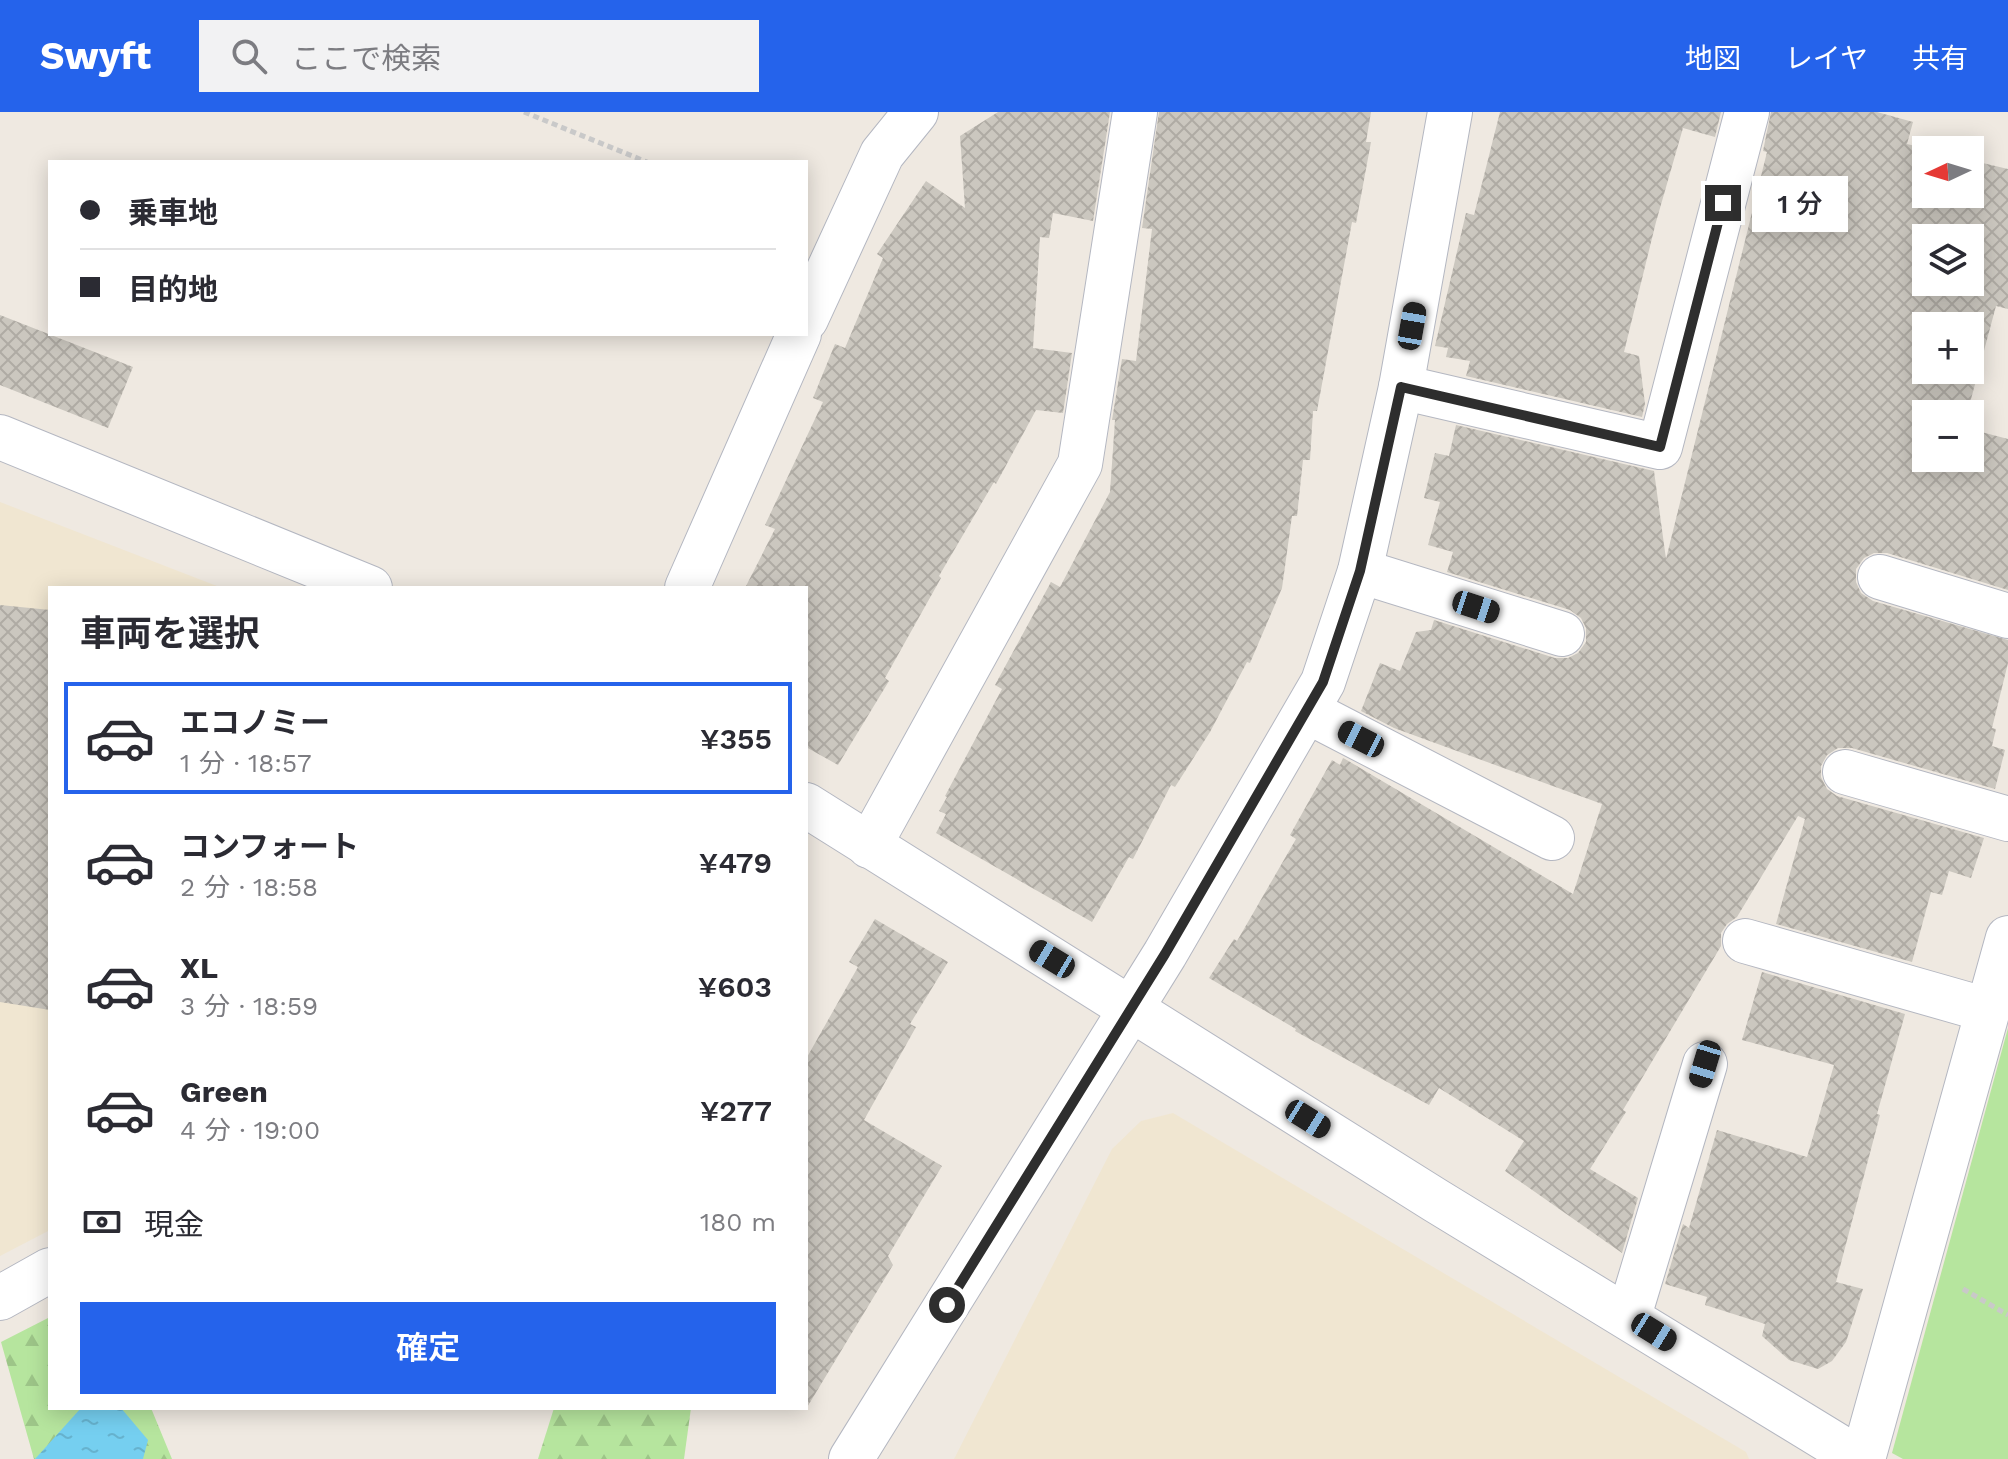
<!DOCTYPE html>
<html lang="ja">
<meta charset="utf-8">
<style>
:root{--surface:#fff;--page:#f2f2f3;--text:#2b2b33;--muted:#7c7c81;--line:#e1e1e2;--accent:#2563eb}
body{margin:0;font-family:"Work Sans","Noto Sans JP",sans-serif;background:var(--page);color:var(--text);height:100vh;display:flex;flex-direction:column;font-size:30px;white-space:nowrap}
*{box-sizing:border-box;margin:0}
p{font-size:26px;color:var(--muted)}
.icon{flex:none;width:44px;height:44px;fill:none;stroke:currentColor;stroke-width:2;stroke-linecap:round;stroke-linejoin:round}
.map{position:relative;flex:1;overflow:hidden}
.side{position:absolute;left:48px;top:474px;width:760px;height:824px;display:flex;flex-direction:column;background:var(--surface);border-radius:0px;box-shadow:0 4px 20px #0003}
.side>*{flex:none}
.banner{position:absolute;left:48px;top:48px;width:760px;height:176px;border-radius:0px;box-shadow:0 4px 20px #0003;display:grid;align-content:center;height:176px;padding:0 32px;background:var(--surface)}
.needle{width:52px;rotate:266deg}
.controls{position:absolute;left:1912px;top:24px;display:grid;gap:16px}
.controls a{display:grid;place-items:center;width:72px;height:72px;border-radius:0px;background:var(--surface);box-shadow:0 4px 20px #0003;font-size:40px}
.end{position:absolute;width:36px;height:36px;margin:-18px;border:10px solid #2e2e2e;background:#fff;box-shadow:0 0 0 4px #fff}
.from{border-radius:50%}
.bubble{position:absolute;height:56px;border-radius:0px;background:var(--surface);box-shadow:0 4px 20px #0003;font-size:26px;font-weight:600;line-height:56px;text-align:center}
.car{position:absolute;width:24px;height:48px;margin:-24px -12px;border-radius:10px;box-shadow:0 0 6px 2px #0007;background:linear-gradient(#222 24%,#8ab4d8 0 40%,#222 0 76%,#8ab4d8 0 86%,#222 0)}
.banner b{display:flex;align-items:center;gap:28px;height:76px;font-size:30px}
.banner b+b{border-top:2px solid var(--line)}
.banner i{width:20px;height:20px;background:var(--text)}
ul{padding:0;list-style:none}
li{display:flex;align-items:center;gap:24px;height:112px;margin:0 16px 12px;padding:0 16px;border:4px solid transparent;border-radius:0px}
li div{flex:1}
li b{display:block;font-size:30px}
li em{font-style:normal;font-weight:600}
li.active{border-color:var(--accent)}
li>.icon{width:72px;height:72px;stroke-width:1.5}
h2{padding:0 32px;font-size:36px;line-height:96px}
.pay{display:flex;align-items:center;gap:20px;height:88px;padding:0 32px;font-size:30px}
.pay p{margin-inline-start:auto}
.cta{display:flex;gap:16px;margin-top:auto;padding:16px 32px}
.cta a{flex:1;height:92px;border-radius:0px;background:var(--accent);color:#fff;font-size:32px;font-weight:600;line-height:92px;text-align:center}
header{display:flex;align-items:center;gap:48px;box-sizing:border-box;height:112px;padding:0 40px;background:var(--accent);color:#fff}
header strong{font-size:38px}
nav{display:flex;gap:44px;margin-inline-start:auto;font-size:28px}
.search{width:560px;height:72px;background:var(--page);display:flex;align-items:center;gap:20px;box-sizing:border-box;padding:0 28px;border-radius:0px;color:var(--muted);font-size:30px}
.map>svg:first-child{display:block}
</style>
<header>
<strong>Swyft</strong>
<div class="search"><svg class="icon" aria-label="search" viewBox="0 0 24 24"><circle cx="10" cy="10" r="6"/><path d="M15 15l6 6"/></svg>ここで検索</div>
<nav><a>地図</a><a>レイヤ</a><a>共有</a></nav>
</header>
<div class="map">
<svg width="2008" height="1347" viewBox="0 0 2008 1347">
<defs>
<pattern id="forest-firs" width="22" height="20" patternUnits="userSpaceOnUse" patternTransform="scale(2)"><rect width="22" height="20" fill="#b6e59e"/><path d="M5 1l3.5 6h-7zM16 11l3.5 6h-7z" fill="#9dc588"/></pattern>
<pattern id="water-ripples" width="26" height="14" patternUnits="userSpaceOnUse" patternTransform="scale(2)"><rect width="26" height="14" fill="#75cff0"/><path d="M2 4q2-2 4 0t4 0M15 11q2-2 4 0t4 0" fill="none" stroke="#66b2ce"/></pattern>
<pattern id="building-cross-hatch" width="8" height="8" patternUnits="userSpaceOnUse" patternTransform="scale(2)"><rect width="8" height="8" fill="#cbc7bf"/><path d="M0 0l8 8M0 8l8-8" fill="none" stroke="#afaba4"/></pattern>
</defs>
<rect width="100%" height="100%" fill="#efe9e1"/>
<g fill="#f0e6d1">
<polygon points="0,390 222,476 50,476 50,1118 0,1144"/>
<polygon points="1173,1001 1746,1340 1749,1347 954,1347 1112,1037 1141,1009"/>
</g>
<g fill="url(#forest-firs)">
<polygon points="50,1205 50,1296 151,1296 172,1347 34,1347 1,1230"/>
<polygon points="554,1296 691,1296 684,1347 538,1347"/>
</g>
<polygon fill="#b6e59e" points="2008,916 2008,1347 1903,1347 1892,1341"/>
<polygon fill="url(#water-ripples)" points="81,1296 121,1296 148,1328 143,1347 35,1347"/>
<g fill="url(#building-cross-hatch)" fill-rule="evenodd">
<polygon points="998,0 1110,0 1093,109 1053,101 1049,126 1040,125 1033,236 1072,241 1063,301 1036,298 996,372 994,370 939,464 941,466 885,566 889,569 838,653 806,635 806,476 745,476 775,417 765,413 823,290 813,286 835,232 845,236 883,146 877,142 926,69 965,96 960,24"/>
<polygon points="1159,0 1371,0 1366,30 1371,30 1356,111 1352,110 1317,299 1313,299 1310,348 1303,348 1297,404 1292,404 1282,476 1250,551 1247,550 1210,620 1175,675 1171,673 1133,747 1129,745 1092,810 936,721 946,702 939,699 947,685 945,684 1002,577 995,573 1051,470 1060,475 1110,380 1115,308 1112,308 1122,247 1136,249 1152,117 1142,116"/>
<polygon points="1500,0 1721,0 1715,25 1683,16 1656,110 1624,240 1639,244 1645,292 1642,305 1466,264 1470,249 1446,245 1448,236 1435,234 1466,101 1474,103"/>
<path d="M1771 0H1877L1913 10 1907 32 1932 38H1926V82H1970V48L2008 57V197L1996 194 1967 302H1926V346H1970V317L2008 327V478L1887 441H1874L1864 446 1856 457V470L1861 481 1873 489 2008 528V551L1992 616 1996 617 1992 634 2005 638 1995 677 1852 636H1838L1827 643 1821 654V665L1827 677 1837 684 1984 726 1971 766 1949 759 1942 783 1931 780 1912 850 1776 812 1805 707 1798 704 1737 805 1727 812 1721 821V834L1623 998 1626 1000 1590 1057 1638 1086 1622 1141 1505 1059 1524 1029 1439 976 1429 993 1295 919 1296 917 1209 866 1234 827 1237 829 1296 727 1290 723 1332 648 1340 653 1343 646 1345 647 1573 782 1602 692 1394 616 1361 599 1380 551 1400 559 1416 520 1431 518 1434 508 1555 546H1568L1578 541 1586 530V516L1581 506 1570 498 1447 460 1453 440 1428 433 1440 390 1424 386 1435 341 1449 344 1456 313 1654 359 1666 447 1767 40 1763 39ZM1926 126H1970V170H1926ZM1926 214H1970V258H1926Z"/>
<polygon points="0,203 133,255 108,316 0,273"/>
<polygon points="0,493 50,498 50,898 0,890"/>
<polygon points="875,807 948,850 910,912 916,915 864,1008 942,1054 888,1144 893,1153 806,1297 806,947 858,855 849,850"/>
<polygon points="1762,860 1905,902 1877,1002 1880,1003 1836,1170 1863,1177 1846,1230 1832,1249 1818,1257 1789,1248 1762,1224 1765,1212 1705,1193 1707,1185 1665,1172 1683,1112 1689,1116 1717,1018 1807,1045 1834,953 1742,928"/>
</g>
<g fill="none" stroke-linecap="round" stroke-linejoin="round">
<g stroke="#b4b7c1" stroke-width="46">
<g id="street">
<polyline points="1401,275 1660,335 1747,0"/>
<polyline points="1360,459 1562,522"/>
<polyline points="1880,465 2008,504"/>
<polyline points="1307,599 1552,726"/>
<polyline points="1845,660 2008,707"/>
<polyline points="869,734 1080,352 1135,0"/>
<polyline points="1745,829 1987,898"/>
<polyline points="1629,1204 1705,952"/>
<polyline points="851,1347 1165,842 1323,570 1360,459 1401,275 1450,0"/>
</g>
</g>
<g stroke="#b4b7c1" stroke-width="46">
<g id="secondary">
<polyline points="806,207 882,42 916,0"/>
<polyline points="0,325 370,476"/>
<polyline points="687,476 799,222"/>
<polyline points="806,693 1435,1088 1859,1347"/>
<polyline points="0,1186 50,1158"/>
<polyline points="1863,1347 2008,826"/>
</g>
</g>
<g stroke="#c9c9c9" stroke-width="5" stroke-dasharray="6 4" stroke-linecap="butt">
<polyline points="524,0 647,50"/>
<polyline points="1963,1177 2008,1203"/>
</g>
<use href="#street" stroke="#fff" stroke-width="44"/>
<use href="#secondary" stroke="#fff" stroke-width="44"/>
</g>
<g fill="none" stroke-linecap="round" stroke-linejoin="round">
<polyline stroke="#2e2e2e" stroke-width="10" points="947,1193 1165,842 1323,570 1360,459 1401,275 1660,335 1723,91"/>
</g>
</svg>
<div class="controls">
<a><svg class="needle" viewBox="-14 -14 28 28"><path d="M0-13l5 13h-10z" fill="#e53935"/><path d="M0 13l5-13h-10z" fill="#7c7c81"/></svg></a>
<a><svg class="icon" aria-label="layers" viewBox="0 0 24 24"><path d="M12 4l9 5-9 5-9-5zM3 14l9 5 9-5"/></svg></a>
<a>+</a>
<a>−</a>
</div>
<i class="end from" style="left:947px;top:1193px"></i>
<i class="end" style="left:1723px;top:91px"></i>
<div class="bubble" style="left:1752px;top:64px;width:96px">1 分</div>
<i class="car" style="left:1412px;top:214px;rotate:10deg"></i>
<i class="car" style="left:1476px;top:495px;rotate:108deg"></i>
<i class="car" style="left:1361px;top:627px;rotate:297deg"></i>
<i class="car" style="left:1052px;top:847px;rotate:301deg"></i>
<i class="car" style="left:1705px;top:952px;rotate:197deg"></i>
<i class="car" style="left:1308px;top:1007px;rotate:122deg"></i>
<i class="car" style="left:1654px;top:1220px;rotate:122deg"></i>
<div class="banner">
<b><i class="from"></i>乗車地</b>
<b><i></i>目的地</b>
</div>
<section class="side">
<h2>車両を選択</h2>
<ul>
<li class="active"><svg class="icon" aria-label="car" viewBox="0 0 24 24"><path d="M5 17H2v-5l4-1 3-4h7l3 4 3 1v5h-3M9 17h6M6 11h13"/><circle cx="7" cy="17" r="2"/><circle cx="17" cy="17" r="2"/></svg><div><b>エコノミー</b><p>1 分 · 18:57</p></div><em>¥355</em></li>
<li><svg class="icon" aria-label="car" viewBox="0 0 24 24"><path d="M5 17H2v-5l4-1 3-4h7l3 4 3 1v5h-3M9 17h6M6 11h13"/><circle cx="7" cy="17" r="2"/><circle cx="17" cy="17" r="2"/></svg><div><b>コンフォート</b><p>2 分 · 18:58</p></div><em>¥479</em></li>
<li><svg class="icon" aria-label="car" viewBox="0 0 24 24"><path d="M5 17H2v-5l4-1 3-4h7l3 4 3 1v5h-3M9 17h6M6 11h13"/><circle cx="7" cy="17" r="2"/><circle cx="17" cy="17" r="2"/></svg><div><b>XL</b><p>3 分 · 18:59</p></div><em>¥603</em></li>
<li><svg class="icon" aria-label="car" viewBox="0 0 24 24"><path d="M5 17H2v-5l4-1 3-4h7l3 4 3 1v5h-3M9 17h6M6 11h13"/><circle cx="7" cy="17" r="2"/><circle cx="17" cy="17" r="2"/></svg><div><b>Green</b><p>4 分 · 19:00</p></div><em>¥277</em></li>
</ul>
<div class="pay"><svg class="icon" aria-label="cash" viewBox="0 0 24 24"><path d="M3 7h18v10H3z"/><circle cx="12" cy="12" r="2"/></svg>現金<p>180 m</p></div>
<div class="cta"><a>確定</a></div>
</section>
</div>
